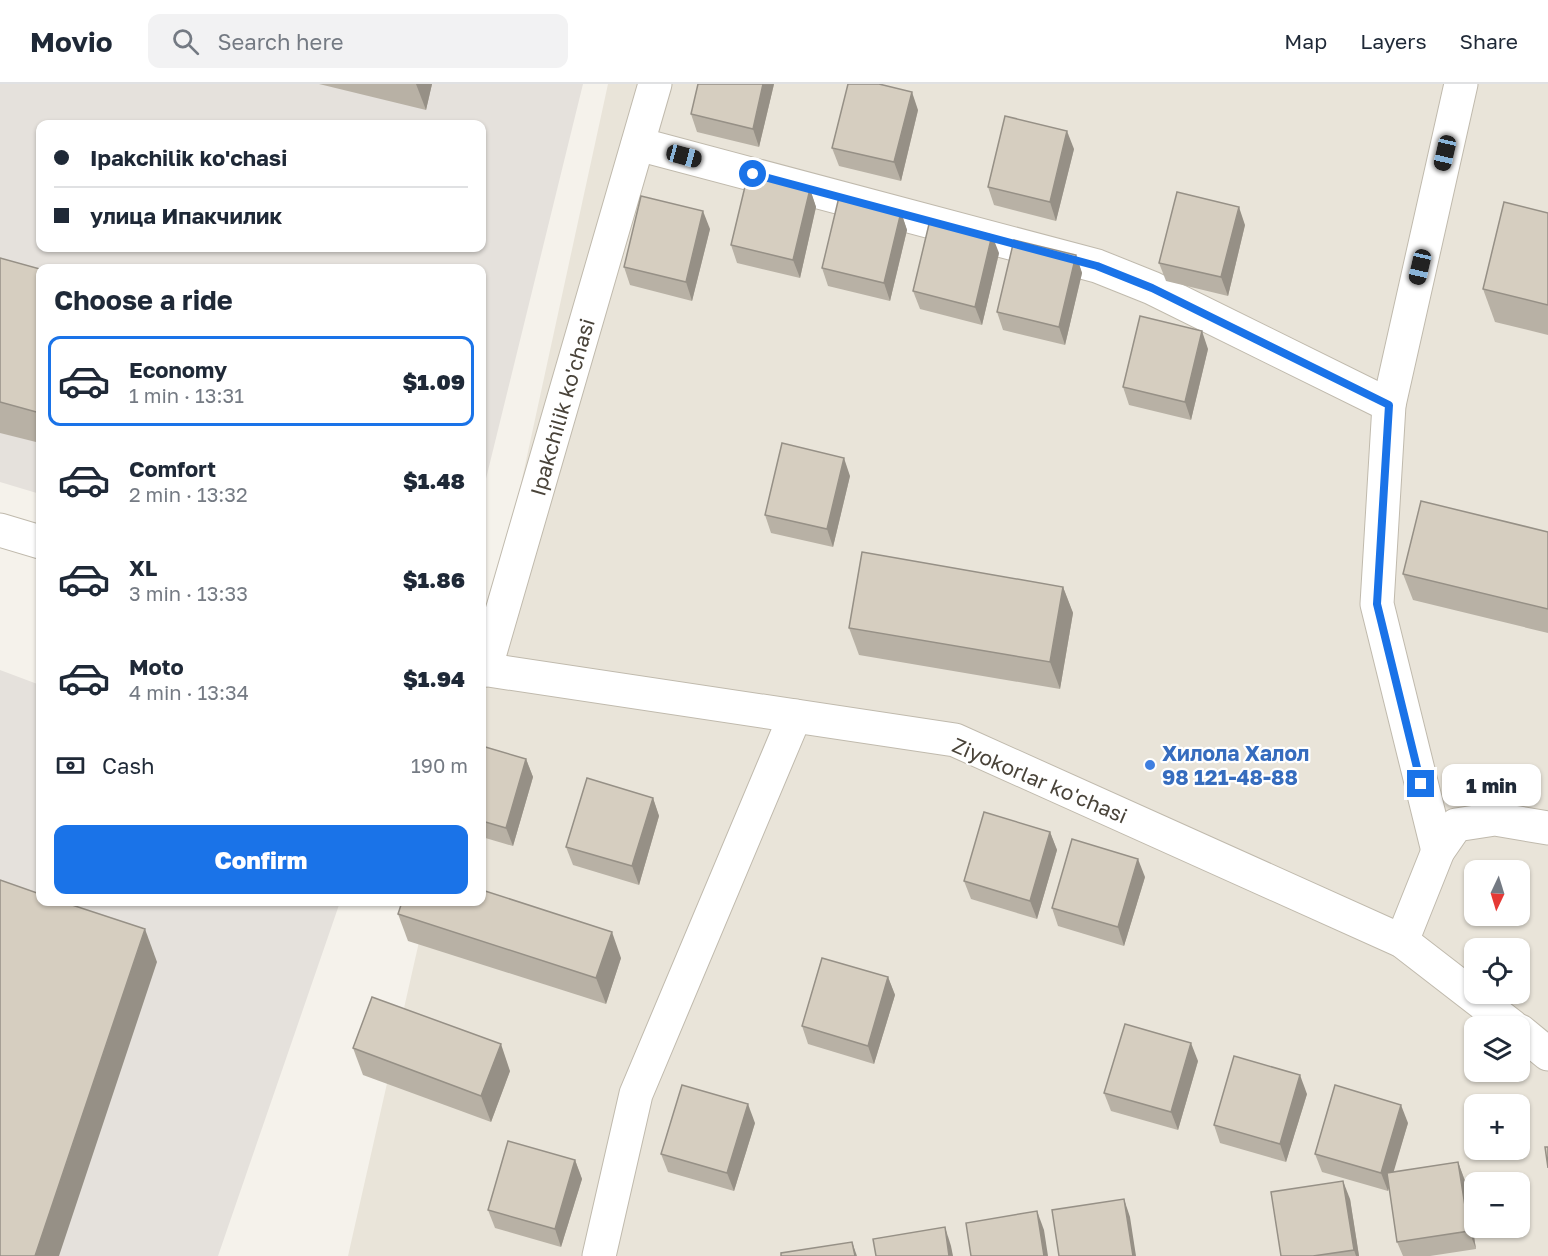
<!DOCTYPE html>
<meta charset="utf-8">
<style>
:root{--surface:#fff;--page:#f2f2f3;--text:#1f2937;--muted:#747a83;--line:#e0e1e3;--accent:#1a73e8}
body{margin:0;font-family:"Golos Text",sans-serif;background:var(--page);color:var(--text);height:100vh;display:flex;flex-direction:column;font-size:22px;white-space:nowrap}
*{box-sizing:border-box;margin:0}
p{font-size:20px;color:var(--muted)}
.icon{flex:none;width:33px;height:33px;fill:none;stroke:currentColor;stroke-width:2;stroke-linecap:round;stroke-linejoin:round}
.map{position:relative;flex:1;overflow:hidden}
.side{position:absolute;left:36px;top:180px;width:450px;height:642px;display:flex;flex-direction:column;background:var(--surface);border-radius:12px;box-shadow:0 2px 4px #0004}
.side>*{flex:none}
.banner{position:absolute;left:36px;top:36px;width:450px;height:132px;border-radius:12px;box-shadow:0 2px 4px #0004;display:grid;align-content:center;height:132px;padding:0 18px;background:var(--surface)}
.needle{width:39px;rotate:184deg}
.fabs{position:absolute;left:1464px;top:776px;display:grid;gap:12px}
.fabs a{display:grid;place-items:center;width:66px;height:66px;border-radius:12px;background:var(--surface);box-shadow:0 2px 4px #0004;font-size:30px}
.end{position:absolute;width:27px;height:27px;margin:-14px;border:8px solid #1a73e8;background:#fff;box-shadow:0 0 0 3px #fff}
.from{border-radius:50%}
.bubble{position:absolute;height:42px;border-radius:12px;background:var(--surface);box-shadow:0 2px 4px #0004;font-size:20px;font-weight:800;line-height:42px;text-align:center}
.car{position:absolute;width:18px;height:36px;margin:-18px -9px;border-radius:8px;box-shadow:0 0 4px 2px #0007;background:linear-gradient(#222 24%,#8ab4d8 0 40%,#222 0 76%,#8ab4d8 0 86%,#222 0)}
.banner b{display:flex;align-items:center;gap:21px;height:57px;font-size:22px}
.banner b+b{border-top:2px solid var(--line)}
.banner i{width:15px;height:15px;background:var(--text)}
ul{padding:0;list-style:none}
li{display:flex;align-items:center;gap:18px;height:90px;margin:0 12px 9px;padding:0 6px;border:3px solid transparent;border-radius:12px}
li div{flex:1}
li b{display:block;font-size:22px}
li em{font-style:normal;font-weight:800}
li.selected{border-color:var(--accent)}
li>.icon{width:54px;height:54px;stroke-width:1.5}
h2{padding:0 18px;font-size:27px;line-height:72px}
.pay{display:flex;align-items:center;gap:15px;height:66px;padding:0 18px;font-size:22px}
.pay p{margin-inline-start:auto}
.cta{display:flex;gap:12px;margin-top:auto;padding:12px 18px}
.cta a{flex:1;height:69px;border-radius:12px;background:var(--accent);color:#fff;font-size:24px;font-weight:800;line-height:69px;text-align:center}
header{display:flex;align-items:center;gap:36px;box-sizing:border-box;height:84px;padding:0 30px;background:var(--surface);border-bottom:2px solid var(--line)}
header strong{font-size:28px}
nav{display:flex;gap:33px;margin-inline-start:auto;font-size:21px}
.search{width:420px;height:54px;background:var(--page);display:flex;align-items:center;gap:15px;box-sizing:border-box;padding:0 21px;border-radius:12px;color:var(--muted);font-size:22px}
.map>svg:first-child{display:block}
</style>
<header>
<strong>Movio</strong>
<div class="search"><svg class="icon" aria-label="search" viewBox="0 0 24 24"><circle cx="10" cy="10" r="6"/><path d="M15 15l6 6"/></svg>Search here</div>
<nav><a>Map</a><a>Layers</a><a>Share</a></nav>
</header>
<div class="map">
<svg width="1548" height="1172" viewBox="0 0 1548 1172">
<rect width="100%" height="100%" fill="#f5f2eb"/>
<path fill="#e9e4d9" fill-rule="evenodd" d="M608 0H1548V1172H348L428 818H482V579ZM1474 786H1520V831H1474ZM1474 864H1520V909H1474ZM1474 942H1520V987H1474ZM1474 1020H1520V1065H1474ZM1474 1098H1520V1143H1474Z"/>
<g fill="#e5e1dc" fill-rule="evenodd">
<path d="M0 0H583L482 411V184H40V410L0 398ZM40 40H482V164H40Z"/>
<polygon points="0,586 40,601 40,818 340,818 218,1172 0,1172"/>
</g>
<g fill="none" stroke-linecap="round" stroke-linejoin="round">
<g stroke="#c0baad" stroke-width="35">
<g id="street">
<polyline points="638,60 1097,182 1152,204 1389,321"/>
<polyline points="0,446 40,458"/>
<polyline points="482,585 955,656 1402,857 1512,942"/>
<polyline points="485,586 655,0"/>
<polyline points="1438,767 1377,520 1389,321 1461,0"/>
<polyline points="1402,857 1438,767 1456,741 1495,735 1548,744"/>
<polyline points="1520,947 1548,970"/>
<polyline points="599,1172 636,1010 795,632"/>
</g>
</g>
<use href="#street" stroke="#fff" stroke-width="33"/>
</g>
<g fill="#b8b1a5">
<polygon points="319,0 432,0 426,26"/>
<polygon points="774,0 759,63 697,48 691,30"/>
<polygon points="918,26 901,97 839,82 832,64"/>
<polygon points="1074,65 1056,137 994,121 988,103"/>
<polygon points="810,105 816,123 800,194 737,179 731,161"/>
<polygon points="901,128 907,146 890,217 828,202 822,184"/>
<polygon points="1548,129 1548,251 1495,238 1483,205"/>
<polygon points="1245,141 1228,212 1166,197 1159,179"/>
<polygon points="710,145 692,217 630,201 624,183"/>
<polygon points="999,169 982,241 920,225 913,207"/>
<polygon points="1076,171 1082,189 1065,261 1003,246 997,228"/>
<polygon points="0,174 40,185 40,359 0,349"/>
<polygon points="1208,265 1191,336 1129,321 1123,303"/>
<polygon points="850,392 833,463 771,449 765,431"/>
<polygon points="1548,448 1548,549 1413,516 1403,490"/>
<polygon points="1063,503 1073,529 1060,605 859,571 849,544"/>
<polygon points="482,662 526,675 533,693 513,762 482,753"/>
<polygon points="653,714 659,732 639,801 573,781 566,763"/>
<polygon points="1050,748 1057,766 1037,835 971,815 964,797"/>
<polygon points="1145,793 1124,862 1058,842 1052,824"/>
<polygon points="398,830 621,874 606,920 408,857"/>
<polygon points="888,893 895,911 874,980 808,960 802,942"/>
<polygon points="353,964 510,987 491,1038 363,991"/>
<polygon points="1198,977 1178,1046 1111,1027 1104,1009"/>
<polygon points="1307,1010 1286,1078 1220,1059 1214,1041"/>
<polygon points="755,1039 734,1107 668,1088 661,1070"/>
<polygon points="1408,1039 1393,1088 1458,1078 1465,1097 1476,1165 1430,1172 1403,1172 1397,1158 1389,1103 1388,1107 1322,1088 1315,1070"/>
<polygon points="575,1076 582,1095 561,1163 495,1144 488,1126"/>
<polygon points="1350,1115 1359,1172 1281,1172"/>
</g>
<g fill="#969086">
<polygon points="416,0 432,0 426,26"/>
<polygon points="763,0 774,0 759,63 753,45"/>
<polygon points="912,8 918,26 901,97 894,78"/>
<polygon points="1067,47 1074,65 1056,137 1050,118"/>
<polygon points="810,105 816,123 800,194 793,176"/>
<polygon points="1239,123 1245,141 1228,212 1221,193"/>
<polygon points="703,127 710,145 692,217 686,198"/>
<polygon points="901,128 907,146 890,217 884,199"/>
<polygon points="992,151 999,169 982,241 975,223"/>
<polygon points="1076,171 1082,189 1065,261 1059,243"/>
<polygon points="1202,247 1208,265 1191,336 1185,318"/>
<polygon points="844,374 850,392 833,463 827,445"/>
<polygon points="1063,503 1073,529 1060,605 1050,578"/>
<polygon points="526,675 533,693 513,762 506,744"/>
<polygon points="653,714 659,732 639,801 632,782"/>
<polygon points="1050,748 1057,766 1037,835 1030,817"/>
<polygon points="1138,775 1145,793 1124,862 1118,843"/>
<polygon points="145,845 157,878 59,1172 35,1172"/>
<polygon points="612,848 621,874 606,920 596,894"/>
<polygon points="888,893 895,911 874,980 868,962"/>
<polygon points="1191,959 1198,977 1178,1046 1171,1028"/>
<polygon points="501,960 510,987 491,1038 481,1012"/>
<polygon points="1300,991 1307,1010 1286,1078 1280,1060"/>
<polygon points="748,1020 755,1039 734,1107 727,1089"/>
<polygon points="1401,1021 1408,1039 1388,1107 1381,1089"/>
<polygon points="575,1076 582,1095 561,1163 555,1145"/>
<polygon points="1458,1078 1465,1097 1476,1165 1469,1147"/>
<polygon points="1343,1097 1350,1115 1359,1172 1356,1172 1354,1166"/>
<polygon points="1124,1115 1130,1133 1136,1172 1133,1172"/>
<polygon points="1037,1127 1044,1146 1048,1172 1044,1172"/>
<polygon points="945,1143 951,1162 953,1172 949,1172"/>
<polygon points="852,1158 857,1172 855,1172"/>
</g>
<g fill="#d6cec0" stroke="#969086" stroke-width="1.5">
<polygon points="698,0 763,0 753,45 691,30"/>
<polygon points="848,0 879,0 912,8 894,78 832,64"/>
<polygon points="1005,32 1067,47 1050,118 988,103"/>
<polygon points="748,90 810,105 793,176 731,161"/>
<polygon points="1177,108 1239,123 1221,193 1159,179"/>
<polygon points="641,112 703,127 686,198 624,183"/>
<polygon points="839,113 901,128 884,199 822,184"/>
<polygon points="1504,118 1548,129 1548,221 1483,205"/>
<polygon points="930,136 992,151 975,223 913,207"/>
<polygon points="1014,156 1076,171 1059,243 997,228"/>
<polygon points="0,174 40,185 40,329 0,318"/>
<polygon points="1140,232 1202,247 1185,318 1123,303"/>
<polygon points="782,359 844,374 827,445 765,431"/>
<polygon points="1421,417 1548,448 1548,525 1403,490"/>
<polygon points="862,468 1063,503 1050,578 849,544"/>
<polygon points="482,662 526,675 506,744 482,737"/>
<polygon points="587,694 653,714 632,782 566,763"/>
<polygon points="984,728 1050,748 1030,817 964,797"/>
<polygon points="1072,755 1138,775 1118,843 1052,824"/>
<polygon points="0,796 40,810 40,818 63,818 145,845 35,1172 0,1172"/>
<polygon points="482,806 612,848 596,894 398,830 402,818 482,818"/>
<polygon points="822,874 888,893 868,962 802,942"/>
<polygon points="372,913 501,960 481,1012 353,964"/>
<polygon points="1125,940 1191,959 1171,1028 1104,1009"/>
<polygon points="1234,972 1300,991 1280,1060 1214,1041"/>
<polygon points="682,1001 748,1020 727,1089 661,1070"/>
<polygon points="1335,1001 1401,1021 1381,1089 1315,1070"/>
<polygon points="508,1057 575,1076 555,1145 488,1126"/>
<polygon points="1545,1063 1548,1063 1548,1084"/>
<polygon points="1458,1078 1469,1147 1397,1158 1387,1089"/>
<polygon points="1343,1097 1354,1166 1313,1172 1281,1172 1271,1108"/>
<polygon points="1124,1115 1133,1172 1059,1172 1052,1126"/>
<polygon points="1037,1127 1044,1172 971,1172 966,1139"/>
<polygon points="945,1143 949,1172 876,1172 873,1155"/>
<polygon points="852,1158 855,1172 781,1172 781,1169"/>
</g>
<g fill="none" stroke-linecap="round" stroke-linejoin="round">
<polyline stroke="#1a73e8" stroke-width="8" points="753,90 1097,182 1152,204 1389,321 1377,520 1421,700"/>
</g>
<circle fill="#3f7fe0" stroke="#fff" stroke-width="2" cx="1150" cy="681" r="6"/>
<g text-anchor="middle" dominant-baseline="central" stroke-width="4.5" stroke-linejoin="round" paint-order="stroke">
<g font-size="21" fill="#494339" stroke="#fff">
<text transform="translate(562 323) rotate(-74)">Ipakchilik ko'chasi</text>
<text transform="translate(1040 696) rotate(23)">Ziyokorlar ko'chasi</text>
</g>
<g font-size="21" font-weight="bold" fill="#366cbe" stroke="#fff" text-anchor="start">
<text x="1162" y="669">Хилола Халол<tspan x="1162" dy="24">98 121-48-88</tspan></text>
</g>
</g>
</svg>
<div class="fabs">
<a><svg class="needle" viewBox="-14 -14 28 28"><path d="M0-13l5 13h-10z" fill="#e53935"/><path d="M0 13l5-13h-10z" fill="#747a83"/></svg></a>
<a><svg class="icon" aria-label="locate" viewBox="0 0 24 24"><circle cx="12" cy="12" r="6"/><path d="M12 2v4M12 18v4M2 12h4M18 12h4"/></svg></a>
<a><svg class="icon" aria-label="layers" viewBox="0 0 24 24"><path d="M12 4l9 5-9 5-9-5zM3 14l9 5 9-5"/></svg></a>
<a>+</a>
<a>−</a>
</div>
<i class="end from" style="left:753px;top:90px"></i>
<i class="end" style="left:1421px;top:700px"></i>
<div class="bubble" style="left:1442px;top:680px;width:99px">1 min</div>
<i class="car" style="left:1445px;top:69px;rotate:193deg"></i>
<i class="car" style="left:684px;top:72px;rotate:105deg"></i>
<i class="car" style="left:1420px;top:183px;rotate:193deg"></i>
<div class="banner">
<b><i class="from"></i>Ipakchilik ko'chasi</b>
<b><i></i>улица Ипакчилик</b>
</div>
<section class="side">
<h2>Choose a ride</h2>
<ul>
<li class="selected"><svg class="icon" aria-label="car" viewBox="0 0 24 24"><path d="M5 17H2v-5l4-1 3-4h7l3 4 3 1v5h-3M9 17h6M6 11h13"/><circle cx="7" cy="17" r="2"/><circle cx="17" cy="17" r="2"/></svg><div><b>Economy</b><p>1 min · 13:31</p></div><em>$1.09</em></li>
<li><svg class="icon" aria-label="car" viewBox="0 0 24 24"><path d="M5 17H2v-5l4-1 3-4h7l3 4 3 1v5h-3M9 17h6M6 11h13"/><circle cx="7" cy="17" r="2"/><circle cx="17" cy="17" r="2"/></svg><div><b>Comfort</b><p>2 min · 13:32</p></div><em>$1.48</em></li>
<li><svg class="icon" aria-label="car" viewBox="0 0 24 24"><path d="M5 17H2v-5l4-1 3-4h7l3 4 3 1v5h-3M9 17h6M6 11h13"/><circle cx="7" cy="17" r="2"/><circle cx="17" cy="17" r="2"/></svg><div><b>XL</b><p>3 min · 13:33</p></div><em>$1.86</em></li>
<li><svg class="icon" aria-label="car" viewBox="0 0 24 24"><path d="M5 17H2v-5l4-1 3-4h7l3 4 3 1v5h-3M9 17h6M6 11h13"/><circle cx="7" cy="17" r="2"/><circle cx="17" cy="17" r="2"/></svg><div><b>Moto</b><p>4 min · 13:34</p></div><em>$1.94</em></li>
</ul>
<div class="pay"><svg class="icon" aria-label="cash" viewBox="0 0 24 24"><path d="M3 7h18v10H3z"/><circle cx="12" cy="12" r="2"/></svg>Cash<p>190 m</p></div>
<div class="cta"><a>Confirm</a></div>
</section>
</div>
